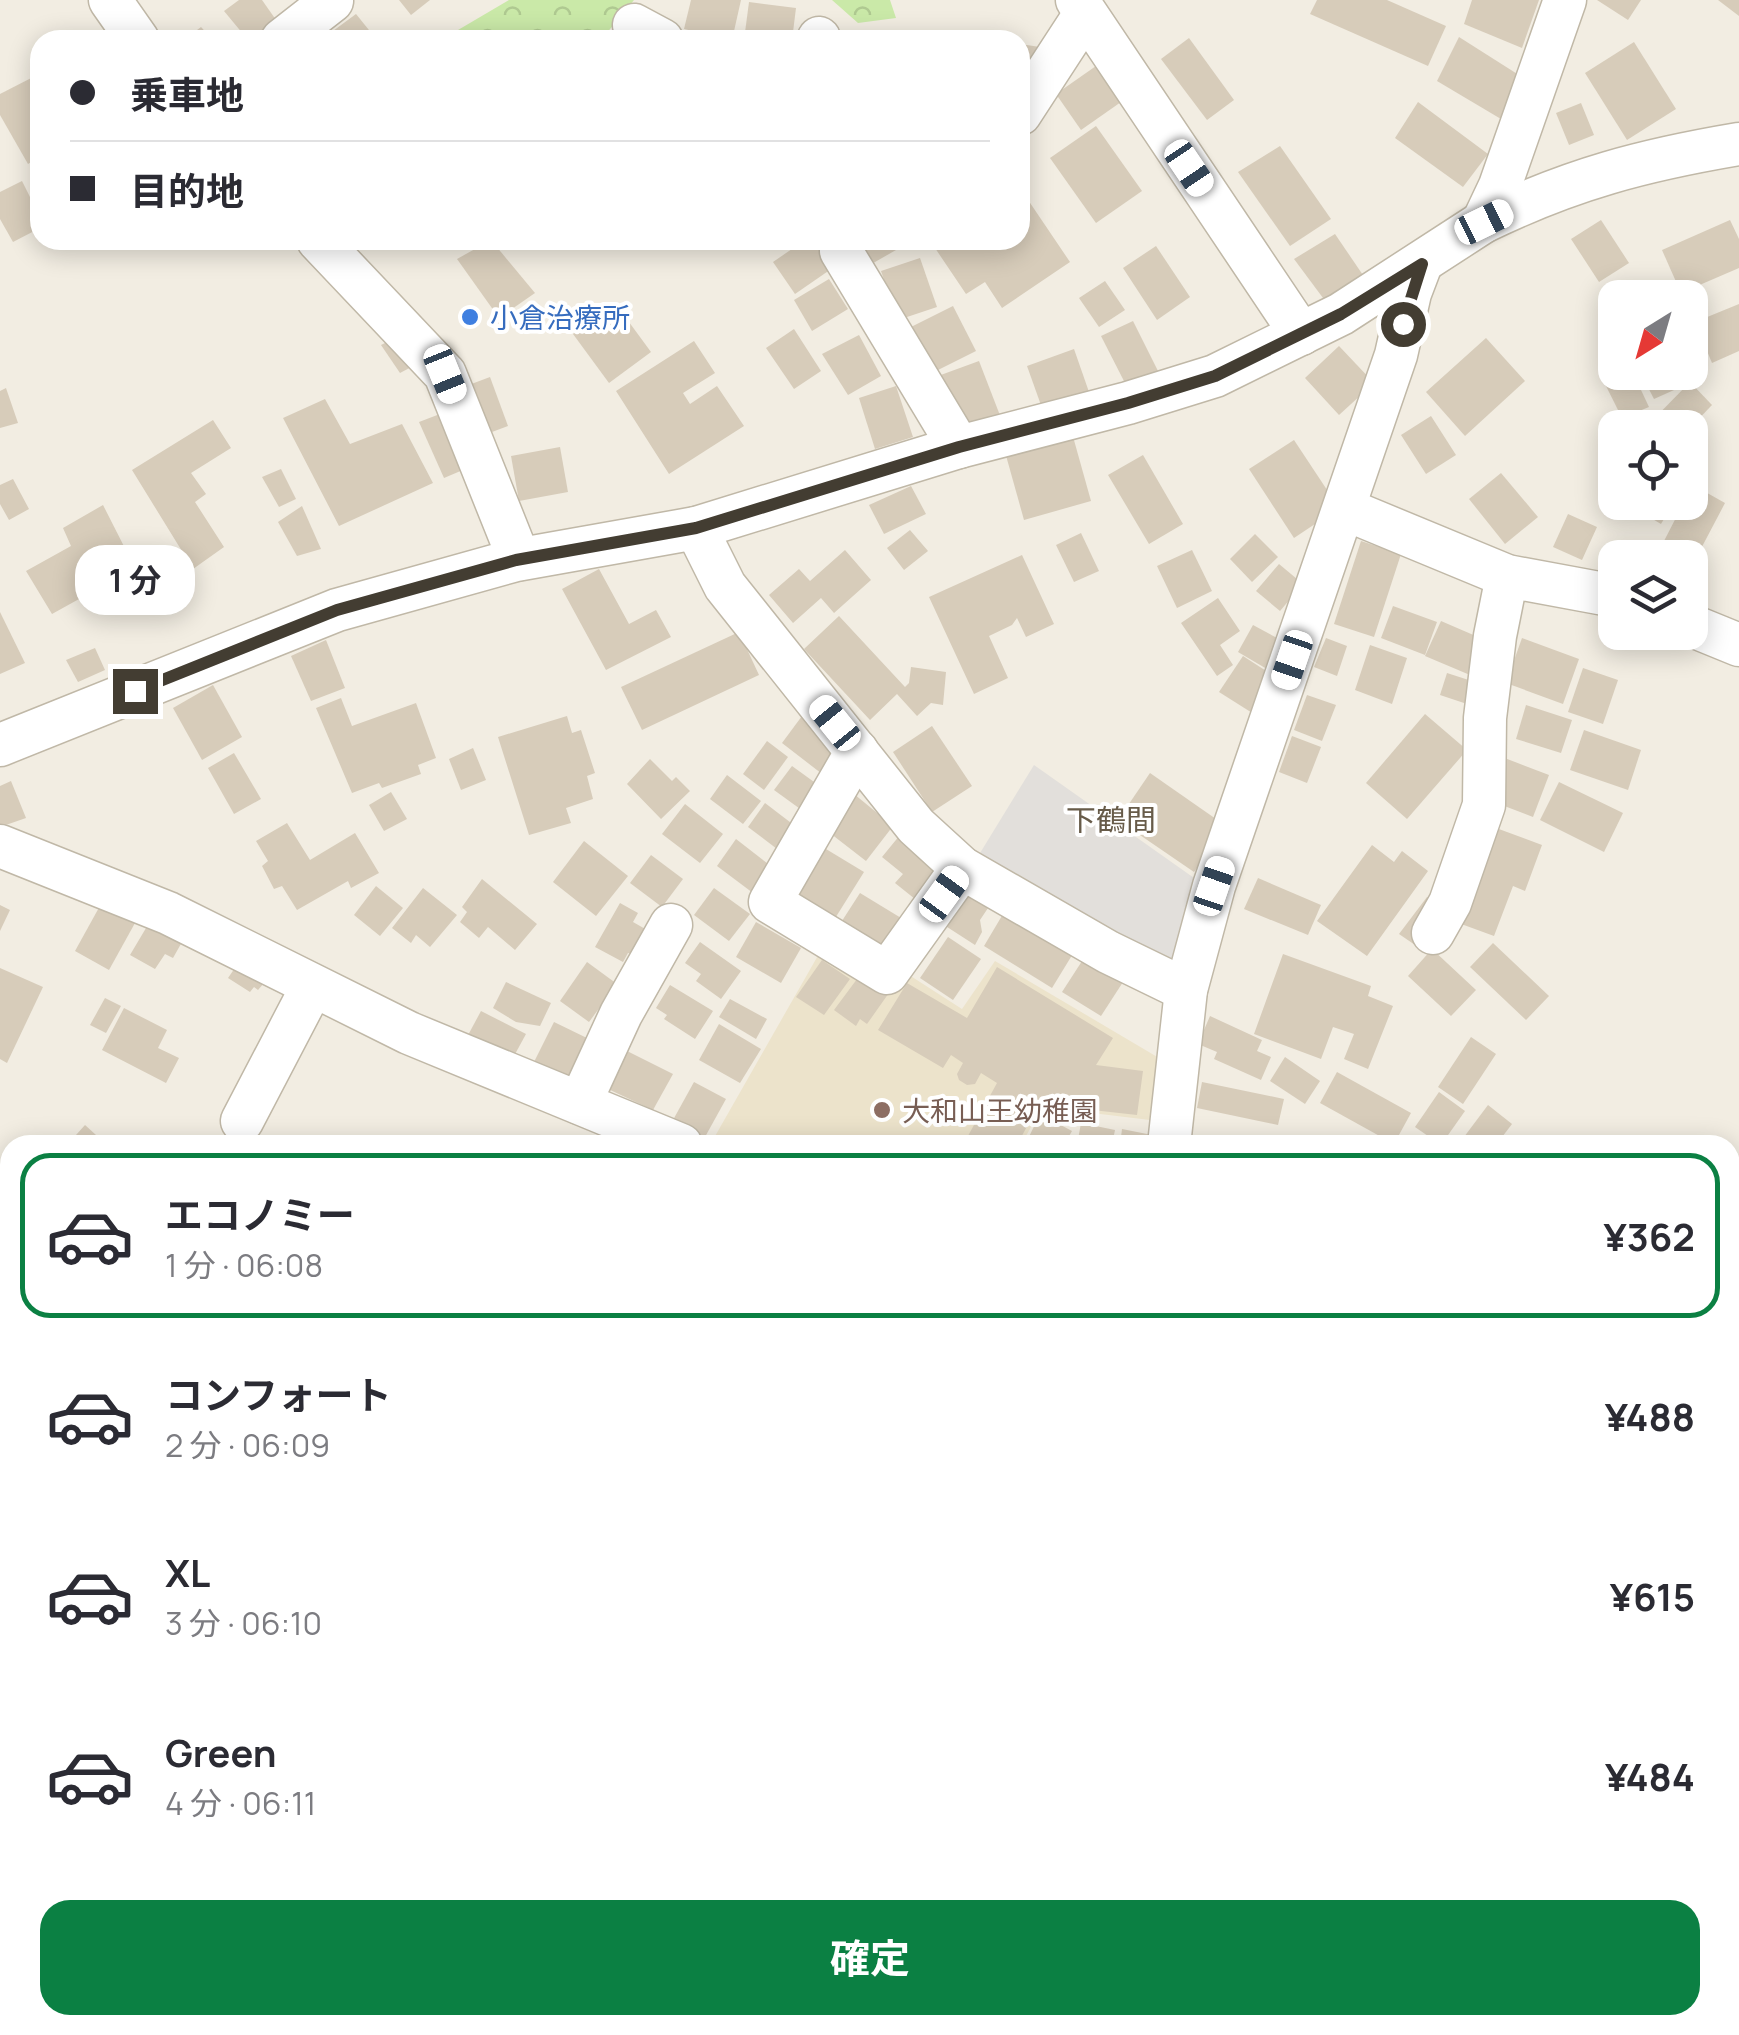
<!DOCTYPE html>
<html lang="ja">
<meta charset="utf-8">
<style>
:root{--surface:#fff;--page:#f7f7f7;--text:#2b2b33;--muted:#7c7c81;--line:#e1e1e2;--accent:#0b8043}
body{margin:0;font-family:Manrope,"Noto Sans JP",sans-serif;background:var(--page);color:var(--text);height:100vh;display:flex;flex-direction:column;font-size:38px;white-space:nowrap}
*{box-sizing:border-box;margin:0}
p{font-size:32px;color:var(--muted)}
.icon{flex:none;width:55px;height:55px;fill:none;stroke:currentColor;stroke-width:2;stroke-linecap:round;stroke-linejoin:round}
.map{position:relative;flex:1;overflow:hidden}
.details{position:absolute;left:0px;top:1135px;width:1740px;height:900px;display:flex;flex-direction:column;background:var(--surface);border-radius:30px 30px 0 0;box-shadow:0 5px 25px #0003}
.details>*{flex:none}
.banner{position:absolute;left:30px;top:30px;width:1000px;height:220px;border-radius:30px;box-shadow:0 5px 25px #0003;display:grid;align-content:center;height:220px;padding:0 40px;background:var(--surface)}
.needle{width:65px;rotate:217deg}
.fabs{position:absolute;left:1598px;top:280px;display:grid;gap:20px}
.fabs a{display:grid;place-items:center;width:110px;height:110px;border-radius:20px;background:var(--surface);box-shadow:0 5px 25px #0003;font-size:50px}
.end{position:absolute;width:45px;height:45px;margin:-22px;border:12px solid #433d32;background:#fff;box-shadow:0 0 0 5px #fff}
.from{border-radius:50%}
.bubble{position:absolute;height:70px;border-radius:30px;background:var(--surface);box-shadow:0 5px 25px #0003;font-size:32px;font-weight:700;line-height:70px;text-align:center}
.car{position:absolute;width:30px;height:60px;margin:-30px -15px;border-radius:12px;box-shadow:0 0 8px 2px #0007;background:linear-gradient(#fff 24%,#345 0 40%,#fff 0 76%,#345 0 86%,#fff 0)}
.banner b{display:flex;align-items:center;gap:35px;height:95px;font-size:38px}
.banner b+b{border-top:2px solid var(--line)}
.banner i{width:25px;height:25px;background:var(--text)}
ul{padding:18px 0 0;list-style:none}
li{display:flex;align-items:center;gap:30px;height:165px;margin:0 20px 15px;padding:0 20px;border:5px solid transparent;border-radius:30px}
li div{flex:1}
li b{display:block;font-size:38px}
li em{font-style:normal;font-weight:700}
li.selected{border-color:var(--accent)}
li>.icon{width:90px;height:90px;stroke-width:1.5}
.primary-button{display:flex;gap:20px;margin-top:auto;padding:20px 40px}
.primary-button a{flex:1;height:115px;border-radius:30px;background:var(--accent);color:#fff;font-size:40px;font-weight:700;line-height:115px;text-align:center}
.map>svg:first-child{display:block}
</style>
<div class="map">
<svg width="1739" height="2035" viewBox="0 0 1739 2035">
<defs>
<pattern id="forest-crowns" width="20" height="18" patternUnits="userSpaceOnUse" patternTransform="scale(2.5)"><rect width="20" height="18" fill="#cae9a8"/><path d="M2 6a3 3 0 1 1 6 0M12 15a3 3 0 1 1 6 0" fill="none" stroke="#afc991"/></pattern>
</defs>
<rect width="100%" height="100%" fill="#f2ede2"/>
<polygon fill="#ece3cb" points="824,945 906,973 962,1009 995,961 1159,1058 1150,1120 1042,1107 1021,1145 710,1145"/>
<polygon fill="#cae9a8" points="726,2025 945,2025 966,2035 720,2035"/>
<g fill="url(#forest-crowns)">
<polygon points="509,0 634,0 601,40 441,40"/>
<polygon points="832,0 890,0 896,18 858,23"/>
</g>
<g fill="#e2dfdb">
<polygon points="1034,765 1204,885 1178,977 977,858"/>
<polygon points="10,1972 10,2025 171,2025 163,2035 0,2035 0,1981"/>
</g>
<g fill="#d7ccba">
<polygon points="239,0 262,0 281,27 262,40 248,40 224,11"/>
<polygon points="399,0 430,0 411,15"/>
<polygon points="691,0 741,0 732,40 684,29"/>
<polygon points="1317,0 1387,0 1446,26 1428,66 1310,14"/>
<polygon points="1472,0 1539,0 1522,48 1464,24"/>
<polygon points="1597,0 1641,0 1628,20"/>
<polygon points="1718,0 1739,0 1739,16"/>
<polygon points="749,2 796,8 792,40 744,40"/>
<polygon points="356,14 377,40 341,40 333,31"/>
<polygon points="201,27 213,40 184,40"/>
<polygon points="1459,37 1522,77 1501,119 1437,81"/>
<polygon points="1189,38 1234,100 1207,120 1161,59"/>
<polygon points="1634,42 1676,109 1627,140 1585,73"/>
<polygon points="1020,44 1040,47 1020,78"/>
<polygon points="1096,66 1121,102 1081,130 1056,94"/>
<polygon points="39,74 40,157 28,164 0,115 0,94"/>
<polygon points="1418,102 1488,154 1463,187 1395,138"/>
<polygon points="1581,103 1594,135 1569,145 1556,113"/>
<polygon points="1096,126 1142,191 1096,223 1050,158"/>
<polygon points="1280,146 1331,219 1290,246 1238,172"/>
<polygon points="22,181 40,217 40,228 13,242 0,219 0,192"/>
<polygon points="1020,188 1070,262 1002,308 985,282 966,294 935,248 946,240 1020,240"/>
<polygon points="1601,220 1629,263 1599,282 1571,239"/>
<polygon points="1730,220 1739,239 1739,268 1681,293 1662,250"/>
<polygon points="1335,234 1367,281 1326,302 1294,259"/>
<polygon points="491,240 535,293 499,318 457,259"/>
<polygon points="805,240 820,240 837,265 795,294 773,262"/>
<polygon points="854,240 899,240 903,246 868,266"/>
<polygon points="1156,246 1190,297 1157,320 1123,268"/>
<polygon points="920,258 937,307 898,320 881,271"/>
<polygon points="829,279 848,309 812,331 794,300"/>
<polygon points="1105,281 1125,310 1099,327 1079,298"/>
<polygon points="615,303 651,352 609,383 573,334"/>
<polygon points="1739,304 1739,351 1712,363 1695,322"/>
<polygon points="953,306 976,351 930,374 907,329"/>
<polygon points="1133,321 1158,371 1127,387 1101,336"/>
<polygon points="794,329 821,371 794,389 766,348"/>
<polygon points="401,335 417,364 400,373 381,345"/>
<polygon points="859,335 881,376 848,395 822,354"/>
<polygon points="1486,338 1525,381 1465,436 1426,392"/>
<polygon points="694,341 715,373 683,393 690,404 717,386 744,426 669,474 616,391"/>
<polygon points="1339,346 1374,383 1339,415 1305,378"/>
<polygon points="1074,349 1089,392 1042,408 1027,366"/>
<polygon points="979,361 1001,418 960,434 938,376"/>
<polygon points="1640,372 1677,372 1683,386 1654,399"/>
<polygon points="1633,373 1649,407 1622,418 1606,386"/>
<polygon points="490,377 508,426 484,435 466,386"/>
<polygon points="1690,382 1712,405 1690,428 1645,428"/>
<polygon points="896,386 913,437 875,449 859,398"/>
<polygon points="6,388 18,423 0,428 0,391"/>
<polygon points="325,399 350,444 402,424 433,483 339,526 283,418"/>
<polygon points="453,409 477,464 444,478 419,422"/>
<polygon points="1431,416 1456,455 1426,474 1401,435"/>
<polygon points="213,420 231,448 191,473 206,494 195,502 224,547 193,569 132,470"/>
<polygon points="1072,433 1091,501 1024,520 1005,452"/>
<polygon points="1294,440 1339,508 1294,538 1249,469"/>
<polygon points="560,447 568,492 519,501 511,456"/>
<polygon points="1143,455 1183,524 1149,544 1108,475"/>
<polygon points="281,469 296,499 279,507 262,477"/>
<polygon points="1501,473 1538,517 1505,544 1469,499"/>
<polygon points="13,479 29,509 9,520 0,504 0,485"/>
<polygon points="1693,485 1725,503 1695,560 1663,543 1684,502 1690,502"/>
<polygon points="911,486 926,514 884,534 869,505"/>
<polygon points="1624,502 1674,502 1661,524"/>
<polygon points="103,505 135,568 52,614 26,571 71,546 63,528"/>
<polygon points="302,506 321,549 297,556 278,522"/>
<polygon points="1568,514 1597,527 1582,560 1553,547"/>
<polygon points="910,530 928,551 904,570 887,548"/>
<polygon points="1081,533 1099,571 1074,582 1056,545"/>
<polygon points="1255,534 1278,557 1252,582 1230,559"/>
<polygon points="1361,541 1401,554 1374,637 1334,624"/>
<polygon points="845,550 871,580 834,613 821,598 793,623 769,595 799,569 810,581"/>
<polygon points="1192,550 1212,591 1177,608 1157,566"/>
<polygon points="1022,555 1054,624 1026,637 1017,618 1012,625 989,636 1008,678 974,694 929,597"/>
<polygon points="1279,564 1303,584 1280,611 1256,591"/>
<polygon points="599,569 629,624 656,610 671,637 606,670 562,589"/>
<polygon points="1218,598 1240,631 1220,645 1233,665 1217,676 1181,623"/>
<polygon points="1393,606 1437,622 1425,655 1381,638"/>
<polygon points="0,612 25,663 0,674"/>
<polygon points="839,616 905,687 909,683 911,667 946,672 943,705 931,703 917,716 897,694 870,720 804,649"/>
<polygon points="1441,621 1485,640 1470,675 1425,656"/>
<polygon points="1253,625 1288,644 1272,672 1238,652"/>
<polygon points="739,632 759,675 642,730 621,687"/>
<polygon points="1326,638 1347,646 1337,676 1314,667"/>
<polygon points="1522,638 1579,659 1563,704 1506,683"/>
<polygon points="326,640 345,688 311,701 291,656"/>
<polygon points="1370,645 1407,658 1392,704 1355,690"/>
<polygon points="95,648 105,670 78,682 66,660"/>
<polygon points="1243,656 1280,680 1257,716 1219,692"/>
<polygon points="1583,668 1618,680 1603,724 1568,712"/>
<polygon points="1447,673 1481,684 1473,706 1440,695"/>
<polygon points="213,685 242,737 202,760 173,708"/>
<polygon points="1307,695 1336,705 1322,741 1294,730"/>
<polygon points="341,698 352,726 416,703 436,758 418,765 421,774 382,788 379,783 352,793 316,708"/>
<polygon points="1526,705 1572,720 1561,753 1516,739"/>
<polygon points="1425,714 1467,750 1407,819 1366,783"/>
<polygon points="567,716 572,733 581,730 595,773 587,776 593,799 566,808 571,823 529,835 498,737"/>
<polygon points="802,716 846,750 826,777 782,743"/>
<polygon points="932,726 972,786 932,812 893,752"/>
<polygon points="1584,730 1641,750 1628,790 1570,770"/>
<polygon points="1292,736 1321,747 1307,783 1279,772"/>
<polygon points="767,741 788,757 764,790 743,774"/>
<polygon points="473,748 486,780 461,790 449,759"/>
<polygon points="234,753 261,799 234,814 208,768"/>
<polygon points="1502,757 1549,775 1533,817 1486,799"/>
<polygon points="650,759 672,781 676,777 690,791 661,819 627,784"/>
<polygon points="792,766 821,787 803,811 774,790"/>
<polygon points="1150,773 1226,826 1194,872 1118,820"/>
<polygon points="727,775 761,801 743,824 710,799"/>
<polygon points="11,781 26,818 0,827 0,786"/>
<polygon points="1559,782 1623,813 1604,852 1540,820"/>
<polygon points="391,792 407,819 384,831 369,805"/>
<polygon points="854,794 893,826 866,861 826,830"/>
<polygon points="765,803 799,829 781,852 748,827"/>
<polygon points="685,804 723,834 700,863 662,834"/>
<polygon points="287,823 310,860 355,833 379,873 351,888 348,881 297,910 282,886 274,889 262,866 268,861 256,841"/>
<polygon points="1488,825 1542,845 1525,891 1513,886 1494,936 1453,921"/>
<polygon points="900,835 945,871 920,903 895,883 903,874 882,857"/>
<polygon points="736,839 772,867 753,893 717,866"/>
<polygon points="584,841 628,876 596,916 553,882"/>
<polygon points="1372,845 1394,862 1402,851 1428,871 1367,956 1317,921"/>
<polygon points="821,846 864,872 834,920 790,893"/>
<polygon points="651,855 683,879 662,907 630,883"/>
<polygon points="1258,878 1321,905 1308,935 1244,909"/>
<polygon points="482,879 537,924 515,950 488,927 479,938 460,922 467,912 462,907"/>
<polygon points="376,886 403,908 380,936 354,915"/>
<polygon points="423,888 457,915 430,947 416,935 411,943 392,928"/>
<polygon points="714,888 750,914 729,941 694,915"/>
<polygon points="967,890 990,905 980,920 982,932 975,945 944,925"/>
<polygon points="860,893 906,921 885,953 840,924"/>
<polygon points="1427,897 1446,910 1418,947 1399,934"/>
<polygon points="620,903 638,913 633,922 647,930 633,954 628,953 623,962 595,947"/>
<polygon points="101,904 135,923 109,970 75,951"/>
<polygon points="0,905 10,910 0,931"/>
<polygon points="1006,909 1074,952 1052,988 984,946"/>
<polygon points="756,922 801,948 781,983 736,957"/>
<polygon points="149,923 182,942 173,958 165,954 155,969 130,955"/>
<polygon points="948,937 981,959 953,1000 920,978"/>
<polygon points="700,942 741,971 721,999 696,981 701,974 685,963"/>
<polygon points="1493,943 1549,996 1526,1020 1470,967"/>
<polygon points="1432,949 1476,990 1451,1016 1408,976"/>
<polygon points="1283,954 1371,986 1368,996 1393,1006 1368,1069 1344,1059 1354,1034 1333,1027 1321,1059 1254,1034"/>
<polygon points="1084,958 1123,982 1101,1016 1062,992"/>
<polygon points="822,960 850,979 824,1015 796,997"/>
<polygon points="587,962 617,984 589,1022 560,1001"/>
<polygon points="237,965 264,983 258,990 254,987 250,992 228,978"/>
<polygon points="997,967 1113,1038 1096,1065 1143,1071 1137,1115 1039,1104 1017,1145 963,1145 997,1083 981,1073 975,1084 967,1085 959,1080 957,1074 963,1063 951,1055 943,1068 878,1030 907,983 967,1018"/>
<polygon points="0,968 43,987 7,1063 0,1059"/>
<polygon points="863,971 891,990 867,1024 860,1019 856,1026 834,1010"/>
<polygon points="506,982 551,1003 540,1026 516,1022 493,1008"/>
<polygon points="670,985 713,1011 695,1039 664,1019 667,1015 656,1008"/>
<polygon points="105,998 121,1006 106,1033 90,1025"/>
<polygon points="730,999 767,1019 756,1039 719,1017"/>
<polygon points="124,1008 167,1030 158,1048 179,1058 166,1083 102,1050"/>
<polygon points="481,1011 526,1034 514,1056 467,1037"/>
<polygon points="1210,1016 1262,1040 1257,1051 1271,1057 1261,1080 1214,1059 1217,1052 1198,1044"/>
<polygon points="554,1022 589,1039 565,1084 531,1068"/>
<polygon points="719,1024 761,1049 740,1083 699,1060"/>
<polygon points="1471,1037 1496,1054 1463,1104 1438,1087"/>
<polygon points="627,1051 673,1074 653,1110 608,1089"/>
<polygon points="1285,1057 1320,1081 1305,1104 1270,1081"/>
<polygon points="1337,1072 1411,1113 1394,1144 1320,1103"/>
<polygon points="694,1082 726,1099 705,1137 673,1120"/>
<polygon points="1202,1082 1284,1099 1278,1125 1197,1108"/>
<polygon points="1439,1092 1465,1111 1441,1145 1415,1127"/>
<polygon points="1488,1105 1512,1124 1496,1145 1467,1145 1461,1141"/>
<polygon points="1040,1114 1072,1131 1064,1145 1025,1145"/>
<polygon points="1081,1123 1115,1130 1112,1145 1077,1145"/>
<polygon points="85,1125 107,1145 67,1145"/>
<polygon points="1122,1129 1157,1136 1155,1145 1120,1145"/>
<polygon points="1730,1439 1739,1445 1739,1455 1730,1466"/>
<polygon points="1730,1545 1739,1552 1739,1559 1730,1571"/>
<polygon points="0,1625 10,1634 10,1639 0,1651"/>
<polygon points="1733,1708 1739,1713 1739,1811 1730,1804 1730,1713"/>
<polygon points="1730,1840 1739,1846 1739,1873 1730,1886"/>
<polygon points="1739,1889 1739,1913 1730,1906"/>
<polygon points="10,1898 10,1930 0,1920 0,1908"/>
<polygon points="1730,1915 1739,1921 1739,1947 1730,1960"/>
<polygon points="10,1938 10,1960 3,1967 0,1947"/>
<polygon points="205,2025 271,2025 275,2028 269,2035 218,2035"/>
<polygon points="296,2025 342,2025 347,2029 343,2035 302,2035 293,2028"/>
<polygon points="1151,2025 1218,2025 1235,2035 1145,2035"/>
<polygon points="1523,2025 1578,2025 1588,2031 1586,2035 1521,2035 1518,2033"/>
<polygon points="1658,2025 1691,2025 1684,2035 1673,2035"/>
</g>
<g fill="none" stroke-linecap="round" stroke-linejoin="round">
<g stroke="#c0b8a7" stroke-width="45">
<g id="minor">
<polyline points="110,0 138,40"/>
<polyline points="1077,0 1301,334"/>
<polyline points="634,25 662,40"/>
<polyline points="282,40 332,1"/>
<polyline points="818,40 819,38"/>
<polyline points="1020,114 1085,14"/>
<polyline points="1483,222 1500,186 1565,0"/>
<polyline points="318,240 445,374 519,559"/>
<polyline points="841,251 959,447"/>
<polyline points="1345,509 1507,576 1615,596"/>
<polyline points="696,528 725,586 916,826 962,868 1108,952 1186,990"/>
<polyline points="1690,625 1739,645"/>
<path d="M0 745 337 610 516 560 696 528 959 447 1128 403 1215 376 1341 314 1483 222C1571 179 1644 160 1739 144"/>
<polyline points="857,751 770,902 887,973 962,868"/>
<polyline points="0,846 168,913 409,1033 681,1145"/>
<polyline points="1433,933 1450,903 1484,805 1485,718 1495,636 1507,576"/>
<polyline points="580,1103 621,1014 671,925"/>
<polyline points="242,1121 312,987"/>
<polyline points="1169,1145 1186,990 1214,886 1396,355 1410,293 1421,264"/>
<polyline points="1730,1648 1739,1655"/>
<polyline points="0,1737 10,1745"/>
<polyline points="371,2025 382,2035"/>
<polyline points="977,2025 998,2035"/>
<polyline points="594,2035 601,2025"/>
</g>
</g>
<use href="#minor" stroke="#fff" stroke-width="42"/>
</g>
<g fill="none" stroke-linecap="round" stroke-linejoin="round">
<polyline stroke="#433d32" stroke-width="12" points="135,691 337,610 516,560 696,528 959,447 1128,403 1215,376 1341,314 1422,264 1403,324"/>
</g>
<circle fill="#3f7fe0" stroke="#fff" stroke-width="4" cx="470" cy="317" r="10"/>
<circle fill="#8d6e63" stroke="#fff" stroke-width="4" cx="882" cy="1110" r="10"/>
<g text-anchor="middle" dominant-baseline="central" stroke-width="8" stroke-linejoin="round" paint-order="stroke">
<g font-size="28" fill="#366cbe" stroke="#fff" text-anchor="start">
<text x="490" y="317">小倉治療所</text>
</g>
<g font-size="28" fill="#785e54" stroke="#fff" text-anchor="start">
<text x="902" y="1110">大和山王幼稚園</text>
</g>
<g font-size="30" fill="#675b49" stroke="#fff">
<text x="1111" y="819">下鶴間</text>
</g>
</g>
</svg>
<div class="fabs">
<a><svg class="needle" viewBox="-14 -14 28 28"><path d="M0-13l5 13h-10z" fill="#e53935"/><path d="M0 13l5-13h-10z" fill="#7c7c81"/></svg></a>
<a><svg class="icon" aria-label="locate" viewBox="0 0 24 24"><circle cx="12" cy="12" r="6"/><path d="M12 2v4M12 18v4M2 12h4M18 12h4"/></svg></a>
<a><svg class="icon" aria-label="layers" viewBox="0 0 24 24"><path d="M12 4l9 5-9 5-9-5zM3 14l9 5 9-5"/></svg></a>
</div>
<i class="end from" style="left:1403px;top:324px"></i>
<i class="end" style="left:135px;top:691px"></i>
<div class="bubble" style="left:75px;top:545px;width:120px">1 分</div>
<i class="car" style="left:1189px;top:168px;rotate:146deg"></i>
<i class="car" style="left:1484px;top:222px;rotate:64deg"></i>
<i class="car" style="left:445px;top:374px;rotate:158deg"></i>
<i class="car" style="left:1292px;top:660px;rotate:199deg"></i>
<i class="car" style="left:835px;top:723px;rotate:321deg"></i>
<i class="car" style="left:1214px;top:886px;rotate:19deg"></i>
<i class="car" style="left:944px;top:894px;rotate:36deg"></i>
<div class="banner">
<b><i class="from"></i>乗車地</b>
<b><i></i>目的地</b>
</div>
<section class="details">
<ul>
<li class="selected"><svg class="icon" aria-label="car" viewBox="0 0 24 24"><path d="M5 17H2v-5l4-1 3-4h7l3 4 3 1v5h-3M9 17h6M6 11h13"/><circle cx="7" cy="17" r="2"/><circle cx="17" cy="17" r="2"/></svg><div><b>エコノミー</b><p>1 分 · 06:08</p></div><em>¥362</em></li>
<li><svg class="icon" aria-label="car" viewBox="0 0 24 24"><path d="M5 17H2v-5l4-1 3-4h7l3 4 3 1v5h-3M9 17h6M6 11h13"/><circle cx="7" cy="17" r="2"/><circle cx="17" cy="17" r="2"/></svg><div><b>コンフォート</b><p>2 分 · 06:09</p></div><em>¥488</em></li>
<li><svg class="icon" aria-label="car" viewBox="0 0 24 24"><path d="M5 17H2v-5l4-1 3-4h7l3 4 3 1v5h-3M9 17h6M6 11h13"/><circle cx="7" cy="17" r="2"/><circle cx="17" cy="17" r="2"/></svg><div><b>XL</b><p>3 分 · 06:10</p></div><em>¥615</em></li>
<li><svg class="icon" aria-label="car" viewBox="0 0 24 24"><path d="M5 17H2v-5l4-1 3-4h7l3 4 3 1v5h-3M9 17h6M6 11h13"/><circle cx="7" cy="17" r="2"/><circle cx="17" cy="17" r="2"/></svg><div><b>Green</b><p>4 分 · 06:11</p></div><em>¥484</em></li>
</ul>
<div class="primary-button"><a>確定</a></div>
</section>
</div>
